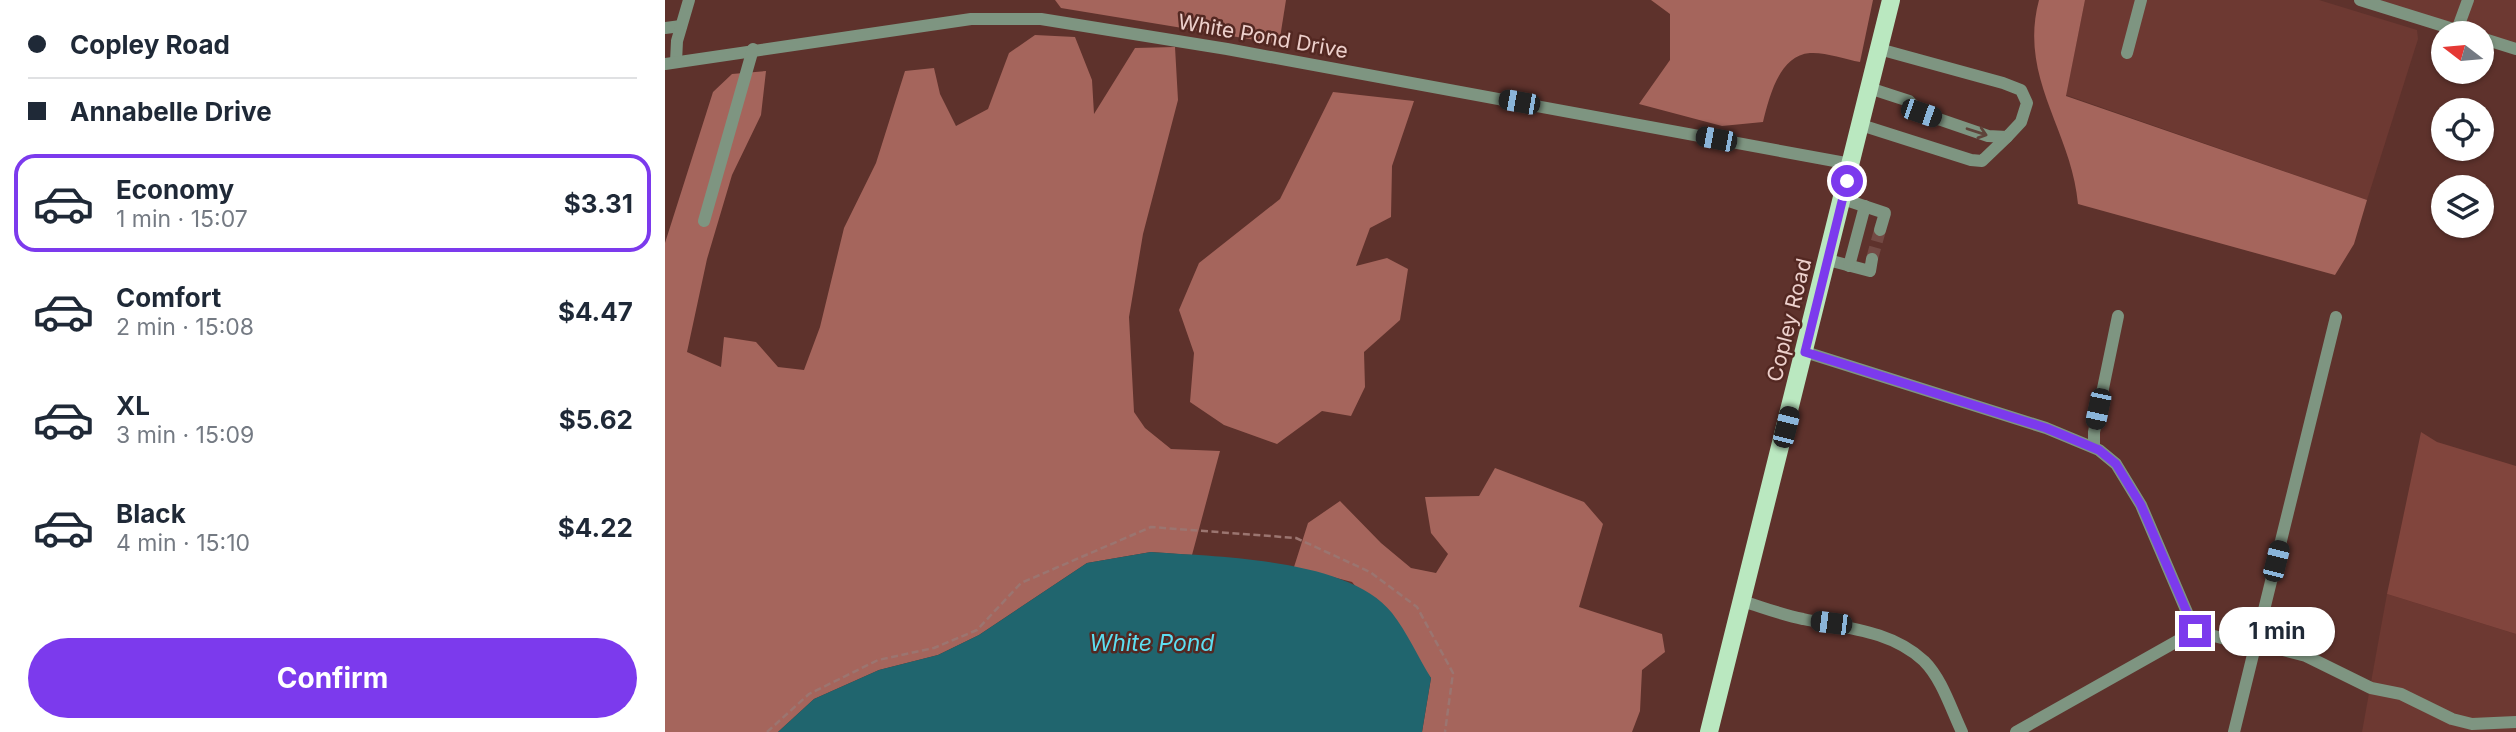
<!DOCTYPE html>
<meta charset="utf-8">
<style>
:root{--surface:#fff;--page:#f6f6f7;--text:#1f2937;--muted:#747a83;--line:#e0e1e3;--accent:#7c3aed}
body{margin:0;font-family:Inter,sans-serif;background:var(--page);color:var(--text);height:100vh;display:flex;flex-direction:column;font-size:26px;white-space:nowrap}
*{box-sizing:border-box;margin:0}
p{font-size:23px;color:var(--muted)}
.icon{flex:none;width:38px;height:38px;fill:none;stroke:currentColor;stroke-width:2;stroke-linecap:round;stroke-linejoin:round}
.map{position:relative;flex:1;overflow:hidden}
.details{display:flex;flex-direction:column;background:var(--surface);width:665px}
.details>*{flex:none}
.top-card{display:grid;align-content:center;height:154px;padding:0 28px;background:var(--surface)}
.needle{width:46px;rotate:286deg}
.controls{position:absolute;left:1766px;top:21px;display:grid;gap:14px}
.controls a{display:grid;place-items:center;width:63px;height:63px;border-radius:50%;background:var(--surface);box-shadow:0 2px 5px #0004;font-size:35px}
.end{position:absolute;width:32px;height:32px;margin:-16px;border:9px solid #7c3aed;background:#fff;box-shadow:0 0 0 4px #fff}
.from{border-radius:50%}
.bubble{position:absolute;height:49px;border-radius:24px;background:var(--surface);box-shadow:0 2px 5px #0004;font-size:23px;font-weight:700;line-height:49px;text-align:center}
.car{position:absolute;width:21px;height:42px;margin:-21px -10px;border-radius:9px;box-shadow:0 0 5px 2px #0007;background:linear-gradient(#222 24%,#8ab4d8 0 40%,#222 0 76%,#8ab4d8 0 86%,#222 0)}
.top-card b{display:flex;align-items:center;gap:24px;height:66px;font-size:26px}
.top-card b+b{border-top:2px solid var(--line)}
.top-card i{width:18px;height:18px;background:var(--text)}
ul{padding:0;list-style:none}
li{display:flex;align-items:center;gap:21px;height:98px;margin:0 14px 10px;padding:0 14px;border:4px solid transparent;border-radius:21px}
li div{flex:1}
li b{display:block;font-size:26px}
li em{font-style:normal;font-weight:700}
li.active{border-color:var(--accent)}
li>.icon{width:63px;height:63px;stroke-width:1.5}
.action{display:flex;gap:14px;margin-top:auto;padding:14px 28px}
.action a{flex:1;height:80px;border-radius:42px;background:var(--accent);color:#fff;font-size:28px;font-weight:700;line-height:80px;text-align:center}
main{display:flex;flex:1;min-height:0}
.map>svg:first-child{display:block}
</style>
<main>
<section class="details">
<div class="top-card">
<b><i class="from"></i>Copley Road</b>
<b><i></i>Annabelle Drive</b>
</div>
<ul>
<li class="active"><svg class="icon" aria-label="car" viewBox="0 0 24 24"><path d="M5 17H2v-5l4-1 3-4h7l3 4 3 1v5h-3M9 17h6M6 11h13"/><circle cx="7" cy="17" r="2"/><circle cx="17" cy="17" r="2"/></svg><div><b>Economy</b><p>1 min · 15:07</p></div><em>$3.31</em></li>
<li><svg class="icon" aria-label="car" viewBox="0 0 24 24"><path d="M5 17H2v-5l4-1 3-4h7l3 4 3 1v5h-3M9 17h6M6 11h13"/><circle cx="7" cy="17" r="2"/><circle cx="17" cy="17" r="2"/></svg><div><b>Comfort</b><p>2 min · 15:08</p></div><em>$4.47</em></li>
<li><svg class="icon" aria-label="car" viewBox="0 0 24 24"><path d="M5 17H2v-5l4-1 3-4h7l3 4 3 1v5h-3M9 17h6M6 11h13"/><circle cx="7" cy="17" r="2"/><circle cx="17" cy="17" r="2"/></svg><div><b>XL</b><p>3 min · 15:09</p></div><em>$5.62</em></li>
<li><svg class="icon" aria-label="car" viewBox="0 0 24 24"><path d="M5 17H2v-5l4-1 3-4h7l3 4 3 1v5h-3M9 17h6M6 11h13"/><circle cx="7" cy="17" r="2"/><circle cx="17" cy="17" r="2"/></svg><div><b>Black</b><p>4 min · 15:10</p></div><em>$4.22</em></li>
</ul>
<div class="action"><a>Confirm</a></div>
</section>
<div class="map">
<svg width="1851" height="732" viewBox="0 0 1851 732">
<rect width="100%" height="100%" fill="#5e322c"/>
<g fill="#6d3932">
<polygon points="1420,0 1654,0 1752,30 1753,39 1702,200 1401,95"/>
<polygon points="1694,0 1851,0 1851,49 1816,33 1801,33"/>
<polygon points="1722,594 1851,634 1851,732 1697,732"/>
</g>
<polygon fill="#81453d" points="1756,432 1772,442 1851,466 1851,634 1722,594"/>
<g fill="#a5655c">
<polygon points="390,0 621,0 614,44 396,8"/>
<path d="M986 0H1208L1195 62C1180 59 1160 52 1145 53 1114 55 1104 98 1098 122L1057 126 974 104 1005 60V14Z"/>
<path d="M1374 0H1420L1401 96 1702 200 1689 244 1670 275 1413 204C1407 131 1353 78 1374 0Z"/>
<polygon points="370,35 410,37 427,80 429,114 470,48 510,47 513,100 478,234 464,317 469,412 480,428 506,449 555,451 527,555 486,552 422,563 314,635 273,655 214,670 149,699 113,732 0,732 0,243 48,92 67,74 101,71 96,115 67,175 42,259 22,352 56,367 59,337 91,342 113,367 139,370 155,327 179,228 211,163 240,71 269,68 275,94 291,126 323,109 344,53"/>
<polygon points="668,92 749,101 727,166 726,217 705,228 691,266 722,258 743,269 735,320 699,352 700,387 686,416 657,411 612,444 559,425 525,402 529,353 514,310 534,263 615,199"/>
<polygon points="830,468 919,502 938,524 914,607 997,634 1000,652 977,670 975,711 967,732 757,732 766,678 687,582 629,567 643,523 675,501 716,543 746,568 771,573 783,554 766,533 760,497 814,496"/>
</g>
<path fill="#20656e" d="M486 552C552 557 684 558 727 613 742 632 753 657 766 678L757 732H113L149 699 214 670 273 655 314 635 422 563Z"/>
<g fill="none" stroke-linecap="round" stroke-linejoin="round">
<polyline stroke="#734a44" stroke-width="12" stroke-dasharray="12 6" stroke-linecap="butt" points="1207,259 1215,230"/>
<polyline stroke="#9b7570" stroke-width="2.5" stroke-dasharray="7 3.5" stroke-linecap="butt" points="102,732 144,694 213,660 269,648 312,630 356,583 486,527 631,538 705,572 752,607 788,673 780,732"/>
<g stroke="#7e9581" stroke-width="12">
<polyline points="1695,0 1801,33"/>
<polyline points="0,28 16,26"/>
<polyline points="1792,30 1803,0"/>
<polyline points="1816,38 1851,49"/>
<polyline points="1462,53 1476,0"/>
<polyline points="11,62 12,41 24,0"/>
<polyline points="0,64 306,19 376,19 562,49 1186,164"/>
<polyline points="1204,88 1244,101 1256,113 1323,136 1342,137 1356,122 1362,103 1356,90 1338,83 1214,49"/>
<polyline points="1196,125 1306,160 1317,161 1342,137"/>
<polyline points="1178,199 1220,213 1215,230"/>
<polyline points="39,221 88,49"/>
<polyline points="1163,260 1205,271 1207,259"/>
<polyline points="1184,266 1200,206"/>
<polyline points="1140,352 1381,428 1434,450 1451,464 1476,505 1530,631"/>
<polyline points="1429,447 1429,432 1453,316"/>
<path d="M1077 601C1097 607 1117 615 1138 619 1180 628 1226 630 1259 661 1277 679 1286 709 1297 732"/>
<polyline points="1530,631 1591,647"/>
<polyline points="1592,643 1641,656 1706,688 1736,694 1787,719 1807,724 1851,722"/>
<polyline points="1351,732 1530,631"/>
<polyline points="1569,732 1671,317"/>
</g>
<polyline stroke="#bae8c0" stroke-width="18" points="1044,732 1226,0"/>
</g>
<defs><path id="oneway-shaft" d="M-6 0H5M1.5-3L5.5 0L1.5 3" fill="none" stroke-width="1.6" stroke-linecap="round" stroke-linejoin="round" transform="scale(1.75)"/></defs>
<use stroke="#5e433a" href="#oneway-shaft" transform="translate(1312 132) rotate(18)"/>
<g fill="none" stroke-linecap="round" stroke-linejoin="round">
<polyline stroke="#7c3aed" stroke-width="9" points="1182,181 1140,352 1381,428 1434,450 1451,464 1476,505 1530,631"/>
</g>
<g text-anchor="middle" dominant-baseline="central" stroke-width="5" stroke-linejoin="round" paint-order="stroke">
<g font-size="21" fill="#edd0cc" stroke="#532822">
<text transform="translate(598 36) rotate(10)">White Pond Drive</text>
<text transform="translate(1124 320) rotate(-76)">Copley Road</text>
</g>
<g font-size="23" font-style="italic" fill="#5ddef1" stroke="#532822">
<text x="487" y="643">White Pond</text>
</g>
</g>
</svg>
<div class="controls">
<a><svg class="needle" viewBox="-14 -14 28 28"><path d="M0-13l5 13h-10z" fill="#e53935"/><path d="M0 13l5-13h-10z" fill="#747a83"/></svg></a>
<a><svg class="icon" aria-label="locate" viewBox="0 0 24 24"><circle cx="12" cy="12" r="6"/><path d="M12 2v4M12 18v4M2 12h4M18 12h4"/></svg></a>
<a><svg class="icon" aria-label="layers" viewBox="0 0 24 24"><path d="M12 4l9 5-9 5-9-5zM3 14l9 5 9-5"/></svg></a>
</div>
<i class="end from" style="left:1182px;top:181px"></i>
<i class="end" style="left:1530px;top:631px"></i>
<div class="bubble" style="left:1554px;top:607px;width:116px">1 min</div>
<i class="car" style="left:854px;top:102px;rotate:280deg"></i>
<i class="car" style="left:1256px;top:113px;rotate:109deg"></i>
<i class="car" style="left:1051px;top:139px;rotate:281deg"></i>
<i class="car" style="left:1433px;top:409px;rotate:192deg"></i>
<i class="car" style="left:1121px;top:427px;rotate:14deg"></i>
<i class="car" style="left:1611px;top:561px;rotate:14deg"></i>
<i class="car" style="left:1166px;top:623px;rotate:277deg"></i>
</div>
</main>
